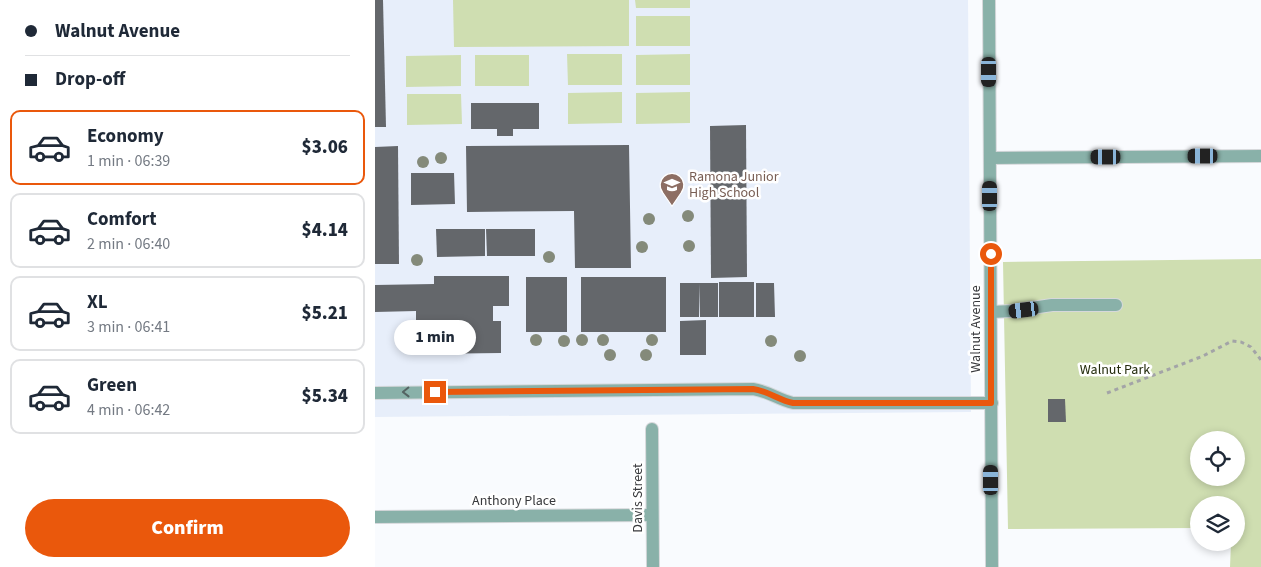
<!DOCTYPE html>
<meta charset="utf-8">
<style>
:root{--surface:#fff;--page:#f2f2f3;--text:#1f2937;--muted:#747a83;--line:#e0e1e3;--accent:#ea580c}
body{margin:0;font-family:"Source Sans 3",sans-serif;background:var(--page);color:var(--text);height:100vh;display:flex;flex-direction:column;font-size:19px;white-space:nowrap}
*{box-sizing:border-box;margin:0}
p{font-size:16px;color:var(--muted)}
.icon{flex:none;width:28px;height:28px;fill:none;stroke:currentColor;stroke-width:2;stroke-linecap:round;stroke-linejoin:round}
.map{position:relative;flex:1;overflow:hidden}
.details{display:flex;flex-direction:column;background:var(--surface);width:375px}
.details>*{flex:none}
.guide{display:grid;align-content:center;height:110px;padding:0 25px;background:var(--surface)}
.tools{position:absolute;left:815px;top:431px;display:grid;gap:10px}
.tools a{display:grid;place-items:center;width:55px;height:55px;border-radius:50%;background:var(--surface);box-shadow:0 2px 8px #0003;font-size:25px}
.end{position:absolute;width:22px;height:22px;margin:-11px;border:6px solid #ea580c;background:#fff;box-shadow:0 0 0 2px #fff}
.from{border-radius:50%}
.bubble{position:absolute;height:35px;border-radius:18px;background:var(--surface);box-shadow:0 2px 8px #0003;font-size:16px;font-weight:800;line-height:35px;text-align:center}
.car{position:absolute;width:15px;height:30px;margin:-15px -8px;border-radius:6px;box-shadow:0 0 4px 1px #0007;background:linear-gradient(#222 24%,#8ab4d8 0 40%,#222 0 76%,#8ab4d8 0 86%,#222 0)}
.guide b{display:flex;align-items:center;gap:18px;height:48px;font-size:19px}
.guide b+b{border-top:1px solid var(--line)}
.guide i{width:12px;height:12px;background:var(--text)}
ul{padding:0;list-style:none}
li{display:flex;align-items:center;gap:15px;height:75px;margin:0 10px 8px;padding:0 15px;border:2px solid var(--line);border-radius:10px}
li div{flex:1}
li b{display:block;font-size:19px}
li em{font-style:normal;font-weight:800}
li.on{border-color:var(--accent)}
li>.icon{width:45px;height:45px;stroke-width:1.5}
.cta{display:flex;gap:10px;margin-top:auto;padding:10px 25px}
.cta a{flex:1;height:58px;border-radius:30px;background:var(--accent);color:#fff;font-size:20px;font-weight:800;line-height:58px;text-align:center}
main{display:flex;flex:1;min-height:0}
.map>svg:first-child{display:block}
</style>
<main>
<section class="details">
<div class="guide">
<b><i class="from"></i>Walnut Avenue</b>
<b><i></i>Drop-off</b>
</div>
<ul>
<li class="on"><svg class="icon" aria-label="car" viewBox="0 0 24 24"><path d="M5 17H2v-5l4-1 3-4h7l3 4 3 1v5h-3M9 17h6M6 11h13"/><circle cx="7" cy="17" r="2"/><circle cx="17" cy="17" r="2"/></svg><div><b>Economy</b><p>1 min · 06:39</p></div><em>$3.06</em></li>
<li><svg class="icon" aria-label="car" viewBox="0 0 24 24"><path d="M5 17H2v-5l4-1 3-4h7l3 4 3 1v5h-3M9 17h6M6 11h13"/><circle cx="7" cy="17" r="2"/><circle cx="17" cy="17" r="2"/></svg><div><b>Comfort</b><p>2 min · 06:40</p></div><em>$4.14</em></li>
<li><svg class="icon" aria-label="car" viewBox="0 0 24 24"><path d="M5 17H2v-5l4-1 3-4h7l3 4 3 1v5h-3M9 17h6M6 11h13"/><circle cx="7" cy="17" r="2"/><circle cx="17" cy="17" r="2"/></svg><div><b>XL</b><p>3 min · 06:41</p></div><em>$5.21</em></li>
<li><svg class="icon" aria-label="car" viewBox="0 0 24 24"><path d="M5 17H2v-5l4-1 3-4h7l3 4 3 1v5h-3M9 17h6M6 11h13"/><circle cx="7" cy="17" r="2"/><circle cx="17" cy="17" r="2"/></svg><div><b>Green</b><p>4 min · 06:42</p></div><em>$5.34</em></li>
</ul>
<div class="cta"><a>Confirm</a></div>
</section>
<div class="map">
<svg width="886" height="567" viewBox="0 0 886 567">
<rect width="100%" height="100%" fill="#f9fbfe"/>
<polygon fill="#e7eefa" points="0,0 593,0 596,412 0,417"/>
<g fill="#cfdeb1" fill-rule="evenodd">
<polygon points="78,0 254,0 254,46 79,47"/>
<polygon points="260,0 315,0 315,8 261,8"/>
<rect x="261" y="16" width="54" height="30"/>
<polygon points="192,54 247,54 247,85 193,85"/>
<polygon points="315,54 315,85 261,85 261,55"/>
<polygon points="86,55 86,86 31,87 31,56"/>
<rect x="100" y="55" width="54" height="31"/>
<polygon points="247,92 247,123 193,124 193,93"/>
<polygon points="315,92 315,123 261,124 261,93"/>
<polygon points="32,94 86,94 87,124 32,125"/>
<path d="M886 259V567H855L856 543 861 542V505H824V528L633 529 628 262ZM824 440H861V478H824Z"/>
</g>
<g fill="#64676b">
<polygon points="0,0 8,0 11,127 0,127"/>
<polygon points="96,103 164,103 164,129 138,129 138,136 122,136 122,129 96,129"/>
<polygon points="371,125 372,277 336,278 335,126"/>
<polygon points="254,145 256,268 200,268 199,211 92,212 91,146"/>
<polygon points="23,146 24,264 0,264 0,147"/>
<polygon points="36,173 79,173 80,204 36,205"/>
<polygon points="61,229 110,229 110,256 62,257"/>
<polygon points="111,229 160,229 160,256 112,256"/>
<polygon points="59,276 134,276 134,306 118,306 118,321 126,321 126,353 48,354 47,335 45,335 45,320 41,320 41,311 0,312 0,285 59,284"/>
<rect x="151" y="277" width="41" height="55"/>
<rect x="206" y="277" width="85" height="55"/>
<rect x="344" y="282" width="35" height="35"/>
<rect x="305" y="283" width="19" height="34"/>
<polygon points="324,283 343,283 343,317 325,317"/>
<polygon points="381,283 399,283 400,317 381,317"/>
<polygon points="331,320 331,355 305,355 305,321"/>
<polygon points="673,399 690,399 691,422 673,422"/>
</g>
<g fill="none" stroke-linecap="round" stroke-linejoin="round">
<g stroke="#d6d8db" stroke-width="14">
<g id="minor">
<polyline points="614,0 617,567"/>
<polyline points="615,158 886,156"/>
<polyline points="616,312 637,311 677,305 741,305"/>
<path d="M0 393 378 389C393 391 404 400 418 403H617"/>
<polyline points="277,429 278,567"/>
<polyline points="0,517 277,515"/>
</g>
</g>
<polyline stroke="#a3a4a7" stroke-width="3" stroke-dasharray="4 4" stroke-linecap="butt" points="732,393 828,356 857,341 866,342 876,347 886,360"/>
<use href="#minor" stroke="#89b1a9" stroke-width="12"/>
</g>
<g fill="#848a7a">
<circle cx="66" cy="158" r="6"/>
<circle cx="48" cy="162" r="6"/>
<circle cx="313" cy="216" r="6"/>
<circle cx="274" cy="219" r="6"/>
<circle cx="314" cy="246" r="6"/>
<circle cx="267" cy="247" r="6"/>
<circle cx="174" cy="257" r="6"/>
<circle cx="42" cy="260" r="6"/>
<circle cx="161" cy="340" r="6"/>
<circle cx="207" cy="340" r="6"/>
<circle cx="228" cy="340" r="6"/>
<circle cx="277" cy="340" r="6"/>
<circle cx="189" cy="341" r="6"/>
<circle cx="396" cy="341" r="6"/>
<circle cx="235" cy="355" r="6"/>
<circle cx="271" cy="355" r="6"/>
<circle cx="425" cy="356" r="6"/>
</g>
<defs><path id="oneway-chevron" d="M-2-3.5L2.5 0L-2 3.5" fill="none" stroke-width="1.6" stroke-linecap="round" stroke-linejoin="round" transform="scale(1.25)"/></defs>
<use stroke="#546362" href="#oneway-chevron" transform="translate(31 392) rotate(179)"/>
<g fill="none" stroke-linecap="round" stroke-linejoin="round">
<path stroke="#ea580c" stroke-width="6" d="M60 392 378 389C393 391 404 400 418 403H616V254"/>
</g>
<defs>
<g id="school-pin" transform="scale(1.25)"><path d="M0 17L-7.5 6A9.5 9.5 0 1 1 7.5 6Z" fill="#8d6e63" stroke="#fff"/><path d="M0-5L7-2L0 1L-7-2ZM-4 1L0 2.5L4 1V4Q0 6-4 4Z" fill="#fff"/></g>
</defs>
<g fill-rule="evenodd">
<use href="#school-pin" x="297" y="185"/>
</g>
<g text-anchor="middle" dominant-baseline="central" stroke-width="5" stroke-linejoin="round" paint-order="stroke">
<g font-size="14" fill="#785e54" stroke="#fff" text-anchor="start">
<text x="314" y="177">Ramona Junior<tspan x="314" dy="16">High School</tspan></text>
</g>
<g font-size="14" fill="#38393c" stroke="#fff">
<text transform="translate(601 329) rotate(-90)">Walnut Avenue</text>
<text transform="translate(263 498) rotate(-90)">Davis Street</text>
<text x="139" y="501">Anthony Place</text>
</g>
<g font-size="14" fill="#252d0e" stroke="#fff">
<text x="740" y="370">Walnut Park</text>
</g>
</g>
</svg>
<div class="tools">
<a><svg class="icon" aria-label="locate" viewBox="0 0 24 24"><circle cx="12" cy="12" r="6"/><path d="M12 2v4M12 18v4M2 12h4M18 12h4"/></svg></a>
<a><svg class="icon" aria-label="layers" viewBox="0 0 24 24"><path d="M12 4l9 5-9 5-9-5zM3 14l9 5 9-5"/></svg></a>
</div>
<i class="end from" style="left:616px;top:254px"></i>
<i class="end" style="left:60px;top:392px"></i>
<div class="bubble" style="left:19px;top:320px;width:82px">1 min</div>
<i class="car" style="left:614px;top:72px;rotate:180deg"></i>
<i class="car" style="left:828px;top:156px;rotate:270deg"></i>
<i class="car" style="left:731px;top:157px;rotate:270deg"></i>
<i class="car" style="left:615px;top:196px;rotate:0deg"></i>
<i class="car" style="left:649px;top:310px;rotate:263deg"></i>
<i class="car" style="left:616px;top:480px;rotate:0deg"></i>
</div>
</main>
